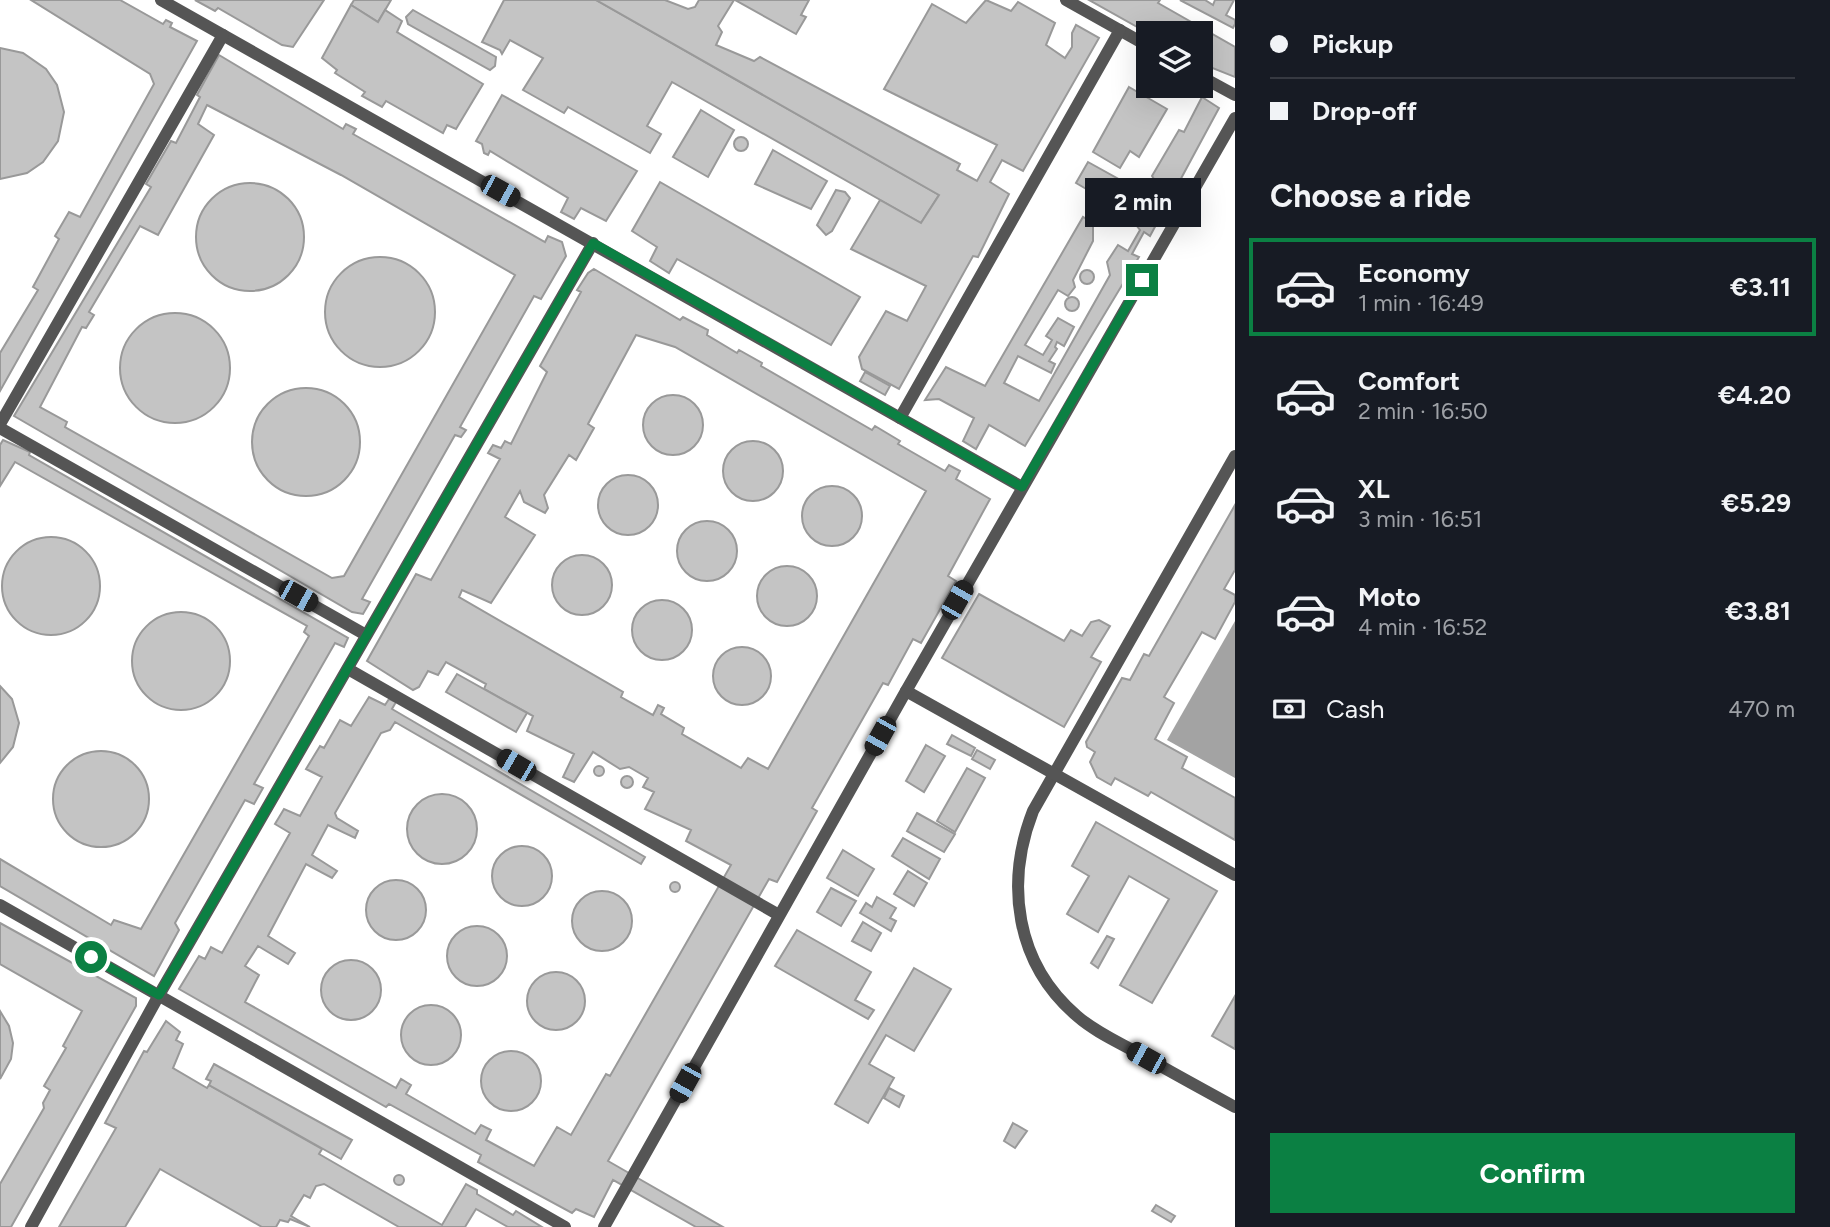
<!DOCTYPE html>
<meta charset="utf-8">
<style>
:root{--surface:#171b24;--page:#20242c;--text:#f1f3f6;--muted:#9ea1a6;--line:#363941;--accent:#0b8043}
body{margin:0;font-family:Figtree,sans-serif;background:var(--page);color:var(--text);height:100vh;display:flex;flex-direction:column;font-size:26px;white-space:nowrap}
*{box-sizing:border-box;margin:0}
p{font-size:23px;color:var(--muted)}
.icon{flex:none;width:38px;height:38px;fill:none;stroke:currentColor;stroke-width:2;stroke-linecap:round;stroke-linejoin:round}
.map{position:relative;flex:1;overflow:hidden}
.drawer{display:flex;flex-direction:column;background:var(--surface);width:595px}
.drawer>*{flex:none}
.top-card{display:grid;align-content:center;height:154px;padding:0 35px;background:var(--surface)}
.fabs{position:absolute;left:1136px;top:21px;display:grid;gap:14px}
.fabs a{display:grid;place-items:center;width:77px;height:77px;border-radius:0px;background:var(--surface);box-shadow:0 7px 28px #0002;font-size:35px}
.end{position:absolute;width:32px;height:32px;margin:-16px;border:9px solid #0b8043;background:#fff;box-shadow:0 0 0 4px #fff}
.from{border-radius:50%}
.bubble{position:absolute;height:49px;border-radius:0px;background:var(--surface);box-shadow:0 7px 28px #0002;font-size:23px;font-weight:700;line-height:49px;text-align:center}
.car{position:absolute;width:21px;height:42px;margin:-21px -10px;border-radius:9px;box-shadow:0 0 5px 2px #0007;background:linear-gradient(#222 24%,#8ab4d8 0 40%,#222 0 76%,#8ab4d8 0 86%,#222 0)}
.top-card b{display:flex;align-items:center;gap:24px;height:66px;font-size:26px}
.top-card b+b{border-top:2px solid var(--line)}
.top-card i{width:18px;height:18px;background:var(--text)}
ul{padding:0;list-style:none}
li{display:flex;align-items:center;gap:21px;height:98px;margin:0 14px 10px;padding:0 21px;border:4px solid transparent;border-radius:0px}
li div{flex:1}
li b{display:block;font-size:26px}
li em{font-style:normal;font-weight:700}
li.on{border-color:var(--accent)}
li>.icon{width:63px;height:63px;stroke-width:1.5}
h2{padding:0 35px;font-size:32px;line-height:84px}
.pay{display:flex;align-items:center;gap:18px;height:77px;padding:0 35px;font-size:26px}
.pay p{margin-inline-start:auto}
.action{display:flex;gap:14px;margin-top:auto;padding:14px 35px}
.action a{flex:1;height:80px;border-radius:0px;background:var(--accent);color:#fff;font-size:28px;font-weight:700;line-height:80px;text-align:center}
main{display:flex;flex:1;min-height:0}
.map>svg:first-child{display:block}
</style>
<main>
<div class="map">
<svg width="1235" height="1227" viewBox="0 0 1235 1227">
<rect width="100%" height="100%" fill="#fff"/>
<polygon fill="#a3a3a3" points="1235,621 1235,778 1167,740"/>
<g fill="#c4c4c4" stroke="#999" stroke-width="2" fill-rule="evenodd">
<polygon points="31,0 120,0 163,24 166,20 172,23 170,27 197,41 0,391 0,353 38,290 33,287 59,239 55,236 69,212 80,217 154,84 150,74"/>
<polygon points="195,0 324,0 293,47 282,45 218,8 215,11"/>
<polygon points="354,0 391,0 378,22 351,5"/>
<polygon points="504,0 596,0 939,195 921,223 672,82 647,126 661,134 650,153 568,107 564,113 523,90 543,58 510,40 502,54 500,50 482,42"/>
<polygon points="596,0 665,0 688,9 695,7 699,0 734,0 718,26 722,32 716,45 754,61 760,57 960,164 957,170 977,181 997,145 884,89 932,4 966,23 986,0 1011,11 1018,2 1055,23 1046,45 1065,58 1072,47 1072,33 1076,25 1099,38 1023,171 1002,160 990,182 1009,194 978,257 973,256 899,389 862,369 859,357 886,311 907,321 926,286 851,249 880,200 921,223 939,195"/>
<polygon points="735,0 809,0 801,15 806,17 796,34"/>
<polygon points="1089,0 1160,0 1158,3 1235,47 1235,77 1200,63 1200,33 1148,33"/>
<polygon points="1180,0 1205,0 1213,5 1215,0 1234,0 1226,15 1235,20 1235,24 1233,28"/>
<polygon points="351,5 378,22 385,10 402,21 397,32 483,84 456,129 447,125 443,133 386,101 382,107 362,96 365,92 335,73 337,70 322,58"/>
<polygon points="413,10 496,57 495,66 490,70 408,24 406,17"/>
<polygon points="0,48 23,53 46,69 57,85 64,112 58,141 43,162 27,173 0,179"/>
<path d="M219 55 343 129 346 124 356 129 353 134 545 242 548 236 562 242 566 256 541 299 534 296 460 427 466 430 461 437 455 435 362 599 370 602 363 614 352 612 14 416 151 187 146 184 171 141 176 143 200 97 197 95ZM207 105 341 175 515 275 344 576 332 578 65 427 67 422 40 407 82 327 86 328 94 315 89 312 140 226 158 235 214 135 198 124Z"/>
<polygon points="1129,87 1167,109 1139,157 1130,151 1120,168 1093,152"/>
<polygon points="502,95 637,171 606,221 581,208 574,219 561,212 568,198 490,151 488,155 484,153 482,144 476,141"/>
<polygon points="1202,97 1219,108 1150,236 1144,232 1132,254 1139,257 1025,446 989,425 976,449 963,441 974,418 939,399 925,400 946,367 985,386 1083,217 1093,223 1093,241 1073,280 1075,287 1068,296 1058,290 1025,345 1043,355 1052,340 1046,336 1058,318 1074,327 1064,346 1057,342 1055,347 1057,349 1049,361 1055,364 1051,373 1018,356 1004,383 1039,401 1110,275 1107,262 1118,245 1128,251 1140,230 1132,220 1154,179 1152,176 1179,130 1184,132"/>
<polygon points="701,110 734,130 708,177 673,157"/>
<circle cx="741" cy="144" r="7"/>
<polygon points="773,150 827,181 811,209 755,184"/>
<polygon points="1088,162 1131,186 1119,208 1076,183"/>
<polygon points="660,182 860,297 831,345 677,259 669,273 650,261 657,247 632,231"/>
<circle cx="250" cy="237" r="54"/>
<polygon points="836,190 845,192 850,198 832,231 826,235 817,225"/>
<circle cx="380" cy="312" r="55"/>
<path d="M594 269 680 320 683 317 708 330 707 335 737 353 739 350 762 363 761 366 872 430 875 426 900 441 898 444 945 471 949 465 960 471 956 479 990 499 948 576 956 581 921 643 913 639 888 685 883 683 812 808 817 811 777 882 769 879 608 1161 723 1227H696L613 1180 594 1217 576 1209 572 1213 478 1162 481 1155 389 1104 386 1107 179 989 199 956 205 959 211 947 222 953 290 833 275 824 284 809 300 816 322 777 306 769 320 746 324 748 340 720 351 726 369 697 385 705 389 699 396 702 392 709 645 857 641 864 395 722 390 730 381 733 335 813 337 818 358 831 355 838 328 825 312 855 337 871 332 878 306 864 268 936 295 953 288 964 258 946 245 966 259 975 245 1002 396 1088 401 1079 411 1085 406 1094 475 1134 481 1125 491 1130 486 1140 534 1166 557 1127 571 1135 606 1074 610 1076 731 865 686 841 691 830 645 809 654 792 643 787 648 778 629 767 620 769 593 752 574 782 563 777 574 754 527 731 533 716 484 689 486 684 446 662 438 675 428 671 419 687 413 690 367 661 416 574 431 580 500 459 488 453 493 445 501 448 505 441 511 444 547 372 540 366 581 292 577 290 588 273ZM636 335 675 347 926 491 768 769 748 758 741 768 682 734 684 728 661 714 664 708 658 705 653 715 621 697 623 692 459 597 462 590 491 603 535 535 505 517 520 491 524 502 545 513 548 508 544 495 569 455 576 460 594 428 588 424Z"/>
<circle cx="1087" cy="277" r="7"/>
<circle cx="1072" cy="304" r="7"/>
<circle cx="175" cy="368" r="55"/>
<polygon points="865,372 890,386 885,395 860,381"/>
<circle cx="306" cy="442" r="54"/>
<circle cx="673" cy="425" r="30"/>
<polygon points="3,440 30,452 29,455 348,638 344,647 335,643 254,784 263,788 254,804 245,800 175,923 179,930 154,976 0,886 0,859 111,925 114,920 141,929 309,636 304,632 307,626 15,462 0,486 0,445"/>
<circle cx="753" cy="471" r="30"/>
<circle cx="628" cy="505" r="30"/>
<circle cx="832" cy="516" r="30"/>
<polygon points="1235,505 1235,570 1224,589 1235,595 1235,602 1215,639 1202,632 1164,697 1174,703 1155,739 1187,757 1182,768 1235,798 1235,840 1151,792 1148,796 1115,778 1111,785 1097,777 1090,762 1095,752 1087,747 1086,742 1122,678 1130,680 1144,654 1149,656"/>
<circle cx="707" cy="551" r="30"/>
<circle cx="51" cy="586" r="49"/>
<circle cx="582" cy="585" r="30"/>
<circle cx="787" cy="596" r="30"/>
<polygon points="979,594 1064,641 1071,630 1082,636 1091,622 1099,620 1110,626 1091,657 1101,662 1064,727 942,658"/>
<circle cx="662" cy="630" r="30"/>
<circle cx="181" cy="661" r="49"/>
<circle cx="742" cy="676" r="29"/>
<polygon points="457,674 527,713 516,732 446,692"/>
<polygon points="0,686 12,699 19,723 13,747 0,763"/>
<polygon points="952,735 975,748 971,756 947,744"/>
<polygon points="926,745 945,756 924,792 906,781"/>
<polygon points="977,750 995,760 990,769 972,759"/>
<circle cx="101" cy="799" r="48"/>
<circle cx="599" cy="771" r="5"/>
<polygon points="967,768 985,778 955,832 937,821"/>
<circle cx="627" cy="782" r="6"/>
<circle cx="442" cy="829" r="35"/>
<polygon points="917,813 955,834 944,852 907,831"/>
<polygon points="1096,822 1217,891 1152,1003 1120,985 1169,899 1129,876 1098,932 1067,914 1089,876 1072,866"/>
<polygon points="903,838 940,859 929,879 892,856"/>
<circle cx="522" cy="876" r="30"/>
<polygon points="843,850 874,869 858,896 827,878"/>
<polygon points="908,871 927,883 914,906 894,894"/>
<circle cx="396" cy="910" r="30"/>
<circle cx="675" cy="887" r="5"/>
<polygon points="831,888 856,901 841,926 817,912"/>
<circle cx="602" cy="921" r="30"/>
<polygon points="877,897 896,908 890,918 896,921 891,931 860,913 866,903 872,907"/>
<polygon points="863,922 881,933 871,951 852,941"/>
<polygon points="0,923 136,998 136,1006 11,1227 0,1227 0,1184 44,1108 43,1103 50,1090 44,1086 66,1048 63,1046 82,1011 0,964"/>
<circle cx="477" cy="956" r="30"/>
<polygon points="797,930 871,972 855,1000 874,1010 868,1019 775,966"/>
<polygon points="1107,936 1114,939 1098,968 1091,963"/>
<circle cx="351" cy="990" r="30"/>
<polygon points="914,968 951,989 914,1051 886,1035 869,1064 894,1078 868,1123 835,1104"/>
<circle cx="556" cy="1001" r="29"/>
<polygon points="1235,996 1235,1049 1212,1036"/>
<circle cx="431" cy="1035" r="30"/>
<polygon points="0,1011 9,1026 13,1043 11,1059 0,1079"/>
<polygon points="166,1021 180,1032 176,1040 183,1044 173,1068 207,1088 209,1085 322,1149 319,1154 442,1225 466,1184 477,1190 477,1194 513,1215 516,1211 542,1227 508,1227 476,1209 465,1227 399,1227 324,1184 316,1186 310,1198 304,1195 291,1216 310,1227 290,1219 288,1222 280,1220 276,1227 262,1227 160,1169 125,1227 59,1227 116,1128 105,1123 144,1051 147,1052"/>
<circle cx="511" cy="1081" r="30"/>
<polygon points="214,1064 352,1140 341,1159 209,1085 211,1081 206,1079"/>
<polygon points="889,1088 904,1096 899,1107 884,1098"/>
<polygon points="1013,1123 1027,1131 1015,1148 1004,1141"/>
<circle cx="399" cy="1180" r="5"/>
<polygon points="1156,1205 1175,1216 1171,1222 1152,1211"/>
</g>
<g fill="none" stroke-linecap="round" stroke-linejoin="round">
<g stroke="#555" stroke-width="12">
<polyline points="161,0 1022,487"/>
<polyline points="1066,0 1148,46"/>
<polyline points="1200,76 1235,95"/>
<polyline points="900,418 1120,30"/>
<polyline points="0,424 223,35"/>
<polyline points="0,428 366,635"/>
<path d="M1235 456 1033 811C1005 883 1015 963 1077 1016 1094 1031 1116 1041 1136 1052 1169 1071 1202 1089 1235 1107"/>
<polyline points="348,669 779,915"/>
<polyline points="906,691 1235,875"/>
<polyline points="0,905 565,1227"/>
<polyline points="31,1227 159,995 593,243"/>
<polyline points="604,1227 906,691 1235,118"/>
</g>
</g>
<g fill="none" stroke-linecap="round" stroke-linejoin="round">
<polyline stroke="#0b8043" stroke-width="9" points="91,957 159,995 593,243 1022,487 1142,280"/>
</g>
</svg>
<div class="fabs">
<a><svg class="icon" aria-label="layers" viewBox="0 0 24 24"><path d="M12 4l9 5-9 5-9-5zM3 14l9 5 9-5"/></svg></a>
</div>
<i class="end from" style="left:91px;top:957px"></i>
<i class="end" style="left:1142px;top:280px"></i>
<div class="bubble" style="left:1085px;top:178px;width:116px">2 min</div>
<i class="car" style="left:500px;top:191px;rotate:119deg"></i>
<i class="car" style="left:298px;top:596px;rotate:119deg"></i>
<i class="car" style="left:957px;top:600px;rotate:30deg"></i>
<i class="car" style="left:880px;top:736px;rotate:209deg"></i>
<i class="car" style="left:516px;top:765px;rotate:300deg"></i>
<i class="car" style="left:1146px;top:1058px;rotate:299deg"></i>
<i class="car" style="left:685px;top:1083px;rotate:209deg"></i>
</div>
<section class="drawer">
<div class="top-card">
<b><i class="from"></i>Pickup</b>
<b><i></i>Drop-off</b>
</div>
<h2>Choose a ride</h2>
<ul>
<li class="on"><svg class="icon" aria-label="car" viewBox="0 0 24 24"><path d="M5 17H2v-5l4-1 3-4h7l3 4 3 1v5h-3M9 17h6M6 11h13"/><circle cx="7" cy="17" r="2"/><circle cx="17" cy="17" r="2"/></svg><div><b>Economy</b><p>1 min · 16:49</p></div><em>€3.11</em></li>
<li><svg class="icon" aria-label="car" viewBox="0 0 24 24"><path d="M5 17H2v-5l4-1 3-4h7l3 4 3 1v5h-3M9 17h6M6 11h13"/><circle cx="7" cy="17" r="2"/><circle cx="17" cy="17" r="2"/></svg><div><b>Comfort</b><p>2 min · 16:50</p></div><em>€4.20</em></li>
<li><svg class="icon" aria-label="car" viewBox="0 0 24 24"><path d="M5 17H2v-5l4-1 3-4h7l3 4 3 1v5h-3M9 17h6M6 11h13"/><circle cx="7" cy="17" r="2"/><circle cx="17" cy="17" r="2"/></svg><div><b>XL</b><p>3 min · 16:51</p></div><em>€5.29</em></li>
<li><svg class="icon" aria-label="car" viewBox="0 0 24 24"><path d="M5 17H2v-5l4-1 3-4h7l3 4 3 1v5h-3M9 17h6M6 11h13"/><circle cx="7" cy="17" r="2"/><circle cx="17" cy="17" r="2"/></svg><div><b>Moto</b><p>4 min · 16:52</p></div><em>€3.81</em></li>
</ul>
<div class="pay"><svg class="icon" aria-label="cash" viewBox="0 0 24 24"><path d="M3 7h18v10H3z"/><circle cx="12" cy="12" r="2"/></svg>Cash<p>470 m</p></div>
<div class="action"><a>Confirm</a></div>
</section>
</main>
